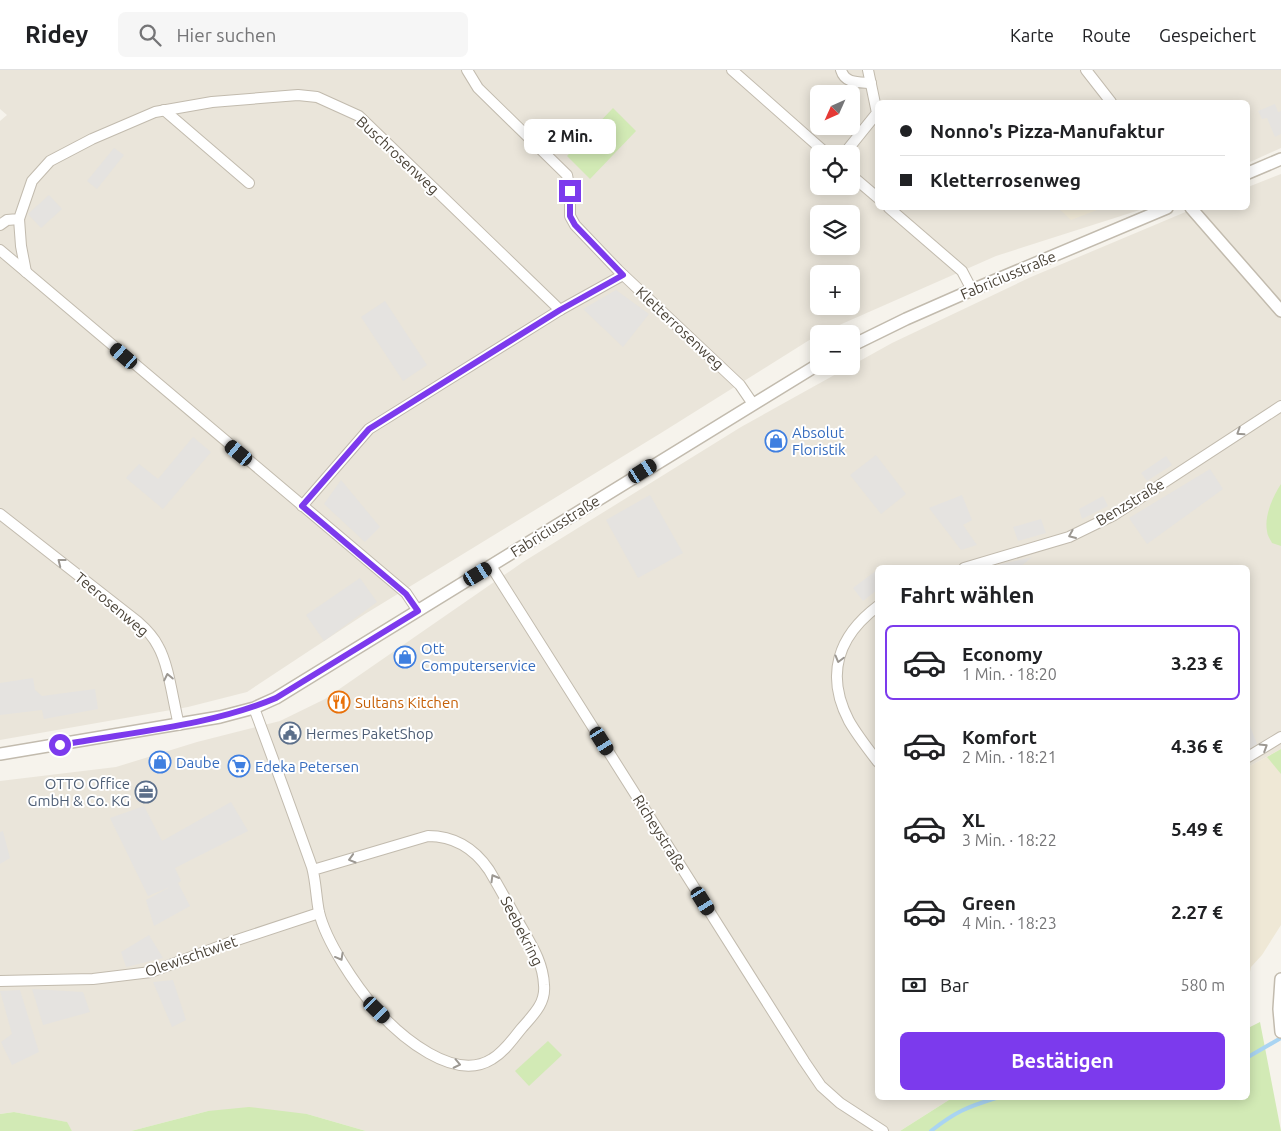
<!DOCTYPE html>
<html lang="de">
<meta charset="utf-8">
<style>
:root{--surface:#fff;--page:#f6f6f6;--text:#202124;--muted:#757577;--line:#e0e0e0;--accent:#7c3aed}
body{margin:0;font-family:Ubuntu,sans-serif;background:var(--page);color:var(--text);height:100vh;display:flex;flex-direction:column;font-size:19px;white-space:nowrap}
*{box-sizing:border-box;margin:0}
p{font-size:16px;color:var(--muted)}
.icon{flex:none;width:28px;height:28px;fill:none;stroke:currentColor;stroke-width:2;stroke-linecap:round;stroke-linejoin:round}
.map{position:relative;flex:1;overflow:hidden}
.side{position:absolute;left:875px;top:495px;width:375px;height:535px;display:flex;flex-direction:column;background:var(--surface);border-radius:8px;box-shadow:0 2px 12px #0003}
.side>*{flex:none}
.banner{position:absolute;left:875px;top:30px;width:375px;height:110px;border-radius:8px;box-shadow:0 2px 12px #0003;display:grid;align-content:center;height:110px;padding:0 25px;background:var(--surface)}
.needle{width:32px;rotate:225deg}
.controls{position:absolute;left:810px;top:15px;display:grid;gap:10px}
.controls a{display:grid;place-items:center;width:50px;height:50px;border-radius:8px;background:var(--surface);box-shadow:0 2px 12px #0003;font-size:25px}
.end{position:absolute;width:22px;height:22px;margin:-11px;border:6px solid #7c3aed;background:#fff;box-shadow:0 0 0 2px #fff}
.from{border-radius:50%}
.bubble{position:absolute;height:35px;border-radius:8px;background:var(--surface);box-shadow:0 2px 12px #0003;font-size:16px;font-weight:700;line-height:35px;text-align:center}
.car{position:absolute;width:15px;height:30px;margin:-15px -8px;border-radius:6px;box-shadow:0 0 4px 1px #0007;background:linear-gradient(#222 24%,#8ab4d8 0 40%,#222 0 76%,#8ab4d8 0 86%,#222 0)}
.banner b{display:flex;align-items:center;gap:18px;height:48px;font-size:19px}
.banner b+b{border-top:1px solid var(--line)}
.banner i{width:12px;height:12px;background:var(--text)}
ul{padding:0;list-style:none}
li{display:flex;align-items:center;gap:15px;height:75px;margin:0 10px 8px;padding:0 15px;border:2px solid transparent;border-radius:8px}
li div{flex:1}
li b{display:block;font-size:19px}
li em{font-style:normal;font-weight:700}
li.active{border-color:var(--accent)}
li>.icon{width:45px;height:45px;stroke-width:1.5}
h2{padding:0 25px;font-size:22px;line-height:60px}
.pay{display:flex;align-items:center;gap:12px;height:55px;padding:0 25px;font-size:19px}
.pay p{margin-inline-start:auto}
.button{display:flex;gap:10px;margin-top:auto;padding:10px 25px}
.button a{flex:1;height:58px;border-radius:8px;background:var(--accent);color:#fff;font-size:20px;font-weight:700;line-height:58px;text-align:center}
header{display:flex;align-items:center;gap:30px;box-sizing:border-box;height:70px;padding:0 25px;background:var(--surface);border-bottom:1px solid var(--line)}
header strong{font-size:24px}
nav{display:flex;gap:28px;margin-inline-start:auto;font-size:18px}
.search{width:350px;height:45px;background:var(--page);display:flex;align-items:center;gap:12px;box-sizing:border-box;padding:0 18px;border-radius:8px;color:var(--muted);font-size:19px}
.map>svg:first-child{display:block}
</style>
<header>
<strong>Ridey</strong>
<div class="search"><svg class="icon" aria-label="search" viewBox="0 0 24 24"><circle cx="10" cy="10" r="6"/><path d="M15 15l6 6"/></svg>Hier suchen</div>
<nav><a>Karte</a><a>Route</a><a>Gespeichert</a></nav>
</header>
<div class="map">
<svg width="1281" height="1061" viewBox="0 0 1281 1061">
<rect width="100%" height="100%" fill="#f6f3ec"/>
<g fill="#eae5da" fill-rule="evenodd">
<path d="M0 0H1281V78L1248 93V32H878V138H1146L996 186 819 264 661 363 365 544 247 622 188 637 0 670V51L7 45 0 39ZM819 24H851V56H819ZM819 84H851V116H819ZM819 144H851V176H819ZM819 204H851V236H819Z"/>
<polygon points="1281,104 1281,679 1248,697 1248,498 878,498 878,1028 952,1028 900,1061 366,1061 307,1044 208,1041 131,1061 72,1061 66,1052 14,1042 0,1044 0,711 116,697 197,672 280,651 325,629 523,492 741,357 892,273 1031,207 1195,138 1248,138 1248,117"/>
</g>
<g fill="#efe8d6">
<polygon points="1058,138 1102,138 1071,150"/>
<polygon points="1281,679 1281,855 1262,885 1251,897 1248,912 1248,697"/>
</g>
<g fill="#d2eab5">
<polygon points="613,38 636,61 590,109 567,86"/>
<path d="M1281 414V476L1272 473C1270 469 1267 465 1267 461 1264 446 1273 426 1281 414Z"/>
<polygon points="1281,679 1281,704 1267,687"/>
<polygon points="1260,952 1281,1061 900,1061 952,1028 1248,1028 1248,958"/>
<polygon points="548,971 562,985 529,1016 515,1001"/>
<polygon points="249,1037 307,1044 366,1061 131,1061 208,1041"/>
<polygon points="14,1042 67,1052 72,1061 0,1061 0,1044"/>
</g>
<g fill="#e5e3e0">
<polygon points="1275,34 1278,42 1281,41 1281,64 1275,67 1267,48 1262,49 1258,41"/>
<polygon points="114,78 124,85 97,119 87,111"/>
<polygon points="49,125 62,139 41,158 28,144"/>
<polygon points="616,220 649,244 623,277 583,239"/>
<polygon points="385,231 427,295 403,311 361,247"/>
<polygon points="193,367 211,382 163,439 126,408 139,394 158,409"/>
<polygon points="876,385 906,424 881,444 850,405"/>
<polygon points="1166,386 1172,395 1147,411 1141,403"/>
<polygon points="1210,399 1223,419 1147,474 1129,448"/>
<polygon points="341,410 380,457 365,472 324,434"/>
<polygon points="650,425 683,483 638,508 606,450"/>
<polygon points="962,425 972,450 963,455 977,475 961,480 929,438"/>
<polygon points="1103,426 1108,436 1082,449 1079,439"/>
<polygon points="1041,449 1046,463 1018,471 1013,457"/>
<polygon points="1032,487 1020,497 990,497"/>
<polygon points="877,500 877,520 863,531 853,518"/>
<polygon points="360,508 377,532 324,571 306,545"/>
<polygon points="33,608 35,620 42,626 95,619 98,639 44,649 42,640 0,645 0,613"/>
<polygon points="1248,651 1257,674 1248,680"/>
<polygon points="231,732 248,761 175,798 181,811 178,813 190,836 154,856 146,830 170,817 148,826 110,748 144,736 162,771"/>
<polygon points="3,761 10,788 0,794 0,762"/>
<polygon points="149,865 163,888 126,897 121,882"/>
<polygon points="173,910 186,950 172,957 153,912"/>
<polygon points="32,919 83,922 90,942 43,955"/>
<polygon points="20,920 39,982 12,995 1,972 12,964 0,921"/>
</g>
<g fill="none" stroke-linecap="round" stroke-linejoin="round">
<g stroke="#a9d4f2" stroke-width="4">
<polyline points="1248,987 1281,968"/>
<path d="M931 1061C955 1042 967 1037 996 1028"/>
</g>
<g stroke="#c2bbae" stroke-width="12">
<g id="minor">
<polyline points="467,0 478,18 567,105 570,121 570,146 575,155 618,200 740,315 753,334"/>
<polyline points="732,0 827,84"/>
<path d="M841 0C845 14 859 12 871 13"/>
<polyline points="1086,0 1111,32"/>
<polyline points="164,40 249,113"/>
<polyline points="844,84 877,43 868,0"/>
<polyline points="851,105 878,128"/>
<polyline points="889,138 962,201 972,220"/>
<polyline points="19,149 21,176 26,202"/>
<polyline points="0,155 7,150 19,149 32,111 50,91 92,69 155,42 212,32 298,25 317,27 359,46 560,240"/>
<polyline points="0,180 406,523 418,541"/>
<polyline points="302,436 369,359 560,240 623,205"/>
<path d="M0 444 138 552C146 559 153 566 158 576 169 595 173 632 179 655"/>
<polyline points="491,496 804,991 821,1016 840,1033 883,1061"/>
<polyline points="964,498 1069,467 1114,445 1281,336"/>
<path d="M878 536C838 566 825 605 849 651 857 665 868 679 878 692"/>
<path d="M254 638C274 691 293 744 312 797 316 812 316 827 319 842 326 872 356 916 376 939 400 966 454 1013 492 989 504 982 512 970 521 959 532 946 546 934 544 915 543 891 530 873 519 853 509 835 499 817 489 800 474 778 455 766 428 766L313 800"/>
<polyline points="1248,687 1281,667"/>
<polyline points="0,911 93,909 151,902 231,872 319,843"/>
</g>
</g>
<g stroke="#c2bbae" stroke-width="14">
<g id="tertiary">
<polyline points="1248,103 1281,89"/>
<polyline points="1191,138 1281,241"/>
<polyline points="851,276 906,249 972,220 1167,138"/>
<polyline points="0,684 220,647 254,638 276,628 819,294"/>
<polyline points="1281,909 1279,939 1281,962"/>
</g>
</g>
<use href="#minor" stroke="#fff" stroke-width="10"/>
<use href="#tertiary" stroke="#fff" stroke-width="11"/>
</g>
<defs><path id="oneway-chevron" d="M-2-3.5L2.5 0L-2 3.5" fill="none" stroke-width="1.6" stroke-linecap="round" stroke-linejoin="round" transform="scale(1.25)"/></defs>
<g stroke="#9c9892">
<use href="#oneway-chevron" transform="translate(1240 362) rotate(147)"/>
<use href="#oneway-chevron" transform="translate(1072 465) rotate(157)"/>
<use href="#oneway-chevron" transform="translate(61 492) rotate(-142)"/>
<use href="#oneway-chevron" transform="translate(839 589) rotate(105)"/>
<use href="#oneway-chevron" transform="translate(168 607) rotate(-102)"/>
<use href="#oneway-chevron" transform="translate(1264 677) rotate(-32)"/>
<use href="#oneway-chevron" transform="translate(352 789) rotate(163)"/>
<use href="#oneway-chevron" transform="translate(494 808) rotate(-120)"/>
<use href="#oneway-chevron" transform="translate(340 887) rotate(61)"/>
<use href="#oneway-chevron" transform="translate(457 994) rotate(12)"/>
</g>
<g fill="none" stroke-linecap="round" stroke-linejoin="round">
<path stroke="#7c3aed" stroke-width="6" d="M60 675C131 662 210 656 276 628L418 541 406 524 302 436 369 359 560 240 623 205 575 155 570 146V121"/>
</g>
<defs>
<g id="shop-ring" transform="scale(1.125)"><circle r="9.5" fill="#fff" stroke="#3f7fe0" stroke-width="1.5"/><path d="M-5-2.5h2.3a2.7 3.5 0 0 1 5.4 0H5L5.5 6h-11ZM-1.5-2.5h3a1.5 2.3 0 0 0-3 0Z" fill="#3f7fe0"/></g>
<g id="restaurant-ring" transform="scale(1.125)"><circle r="9.5" fill="#fff" stroke="#e8710a" stroke-width="1.5"/><path d="M-5-6h1v4h1v-4h1v4h1v-4h1v5L-1.5 .5V6h-2V.5L-5-1ZM5-6V6H3V1.5H1.5Q1.5-4 5-6Z" fill="#e8710a"/></g>
<g id="civic-ring" transform="scale(1.125)"><circle r="9.5" fill="#fff" stroke="#5c6f8a" stroke-width="1.5"/><path d="M-.6-6.5H3V-4.5H.6V-3L4-1V1h2V6H-6V1h2V-1L-.6-3ZM-1.2 2.5V6h2.4V2.5Z" fill="#5c6f8a"/></g>
<g id="supermarket-ring" transform="scale(1.125)"><circle r="9.5" fill="#fff" stroke="#3f7fe0" stroke-width="1.5"/><path d="M-6-5.5h2.5l.6 2H6L4.5 2H-2.5L-4.4-4H-6ZM-1.5 3.2a1.3 1.3 0 1 0 .1 0ZM3 3.2a1.3 1.3 0 1 0 .1 0Z" fill="#3f7fe0"/></g>
<g id="office-ring" transform="scale(1.125)"><circle r="9.5" fill="#fff" stroke="#5c6f8a" stroke-width="1.5"/><path d="M-6-3h4V-5.5h4V-3h4V5H-6ZM-1-4.5V-3h2v-1.5ZM-6 0V1H6V0Z" fill="#5c6f8a"/></g>
</defs>
<g fill-rule="evenodd">
<use href="#shop-ring" x="776" y="371"/>
<use href="#shop-ring" x="405" y="587"/>
<use href="#restaurant-ring" x="339" y="632"/>
<use href="#civic-ring" x="290" y="663"/>
<use href="#shop-ring" x="160" y="692"/>
<use href="#supermarket-ring" x="239" y="696"/>
<use href="#office-ring" x="146" y="722"/>
</g>
<g text-anchor="middle" dominant-baseline="central" stroke-width="4" stroke-linejoin="round" paint-order="stroke">
<g font-size="15" fill="#4b4439" stroke="#fff">
<text transform="translate(398 85) rotate(43)">Buschrosenweg</text>
<text transform="translate(1008 205) rotate(-23)">Fabriciusstraße</text>
<text transform="translate(680 258) rotate(43)">Kletterrosenweg</text>
<text transform="translate(1130 432) rotate(-31)">Benzstraße</text>
<text transform="translate(555 456) rotate(-32)">Fabriciusstraße</text>
<text transform="translate(112 534) rotate(40)">Teerosenweg</text>
<text transform="translate(660 763) rotate(58)">Richeystraße</text>
<text transform="translate(522 861) rotate(63)">Seebekring</text>
<text transform="translate(191 886) rotate(-19)">Olewischtwiet</text>
</g>
<g font-size="15" fill="#366cbe" stroke="#fff" text-anchor="start">
<text x="792" y="362">Absolut<tspan x="792" dy="17">Floristik</tspan></text>
<text x="421" y="578">Ott<tspan x="421" dy="17">Computerservice</tspan></text>
<text x="176" y="692">Daube</text>
<text x="255" y="696">Edeka Petersen</text>
</g>
<g font-size="15" fill="#c56008" stroke="#fff" text-anchor="start">
<text x="355" y="632">Sultans Kitchen</text>
</g>
<g font-size="15" fill="#4e5e75" stroke="#fff" text-anchor="start">
<text x="306" y="663">Hermes PaketShop</text>
<text x="130" y="713" text-anchor="end">OTTO Office<tspan x="130" dy="17">GmbH &amp; Co. KG</tspan></text>
</g>
</g>
</svg>
<div class="controls">
<a><svg class="needle" viewBox="-14 -14 28 28"><path d="M0-13l5 13h-10z" fill="#e53935"/><path d="M0 13l5-13h-10z" fill="#757577"/></svg></a>
<a><svg class="icon" aria-label="locate" viewBox="0 0 24 24"><circle cx="12" cy="12" r="6"/><path d="M12 2v4M12 18v4M2 12h4M18 12h4"/></svg></a>
<a><svg class="icon" aria-label="layers" viewBox="0 0 24 24"><path d="M12 4l9 5-9 5-9-5zM3 14l9 5 9-5"/></svg></a>
<a>+</a>
<a>−</a>
</div>
<i class="end from" style="left:60px;top:675px"></i>
<i class="end" style="left:570px;top:121px"></i>
<div class="bubble" style="left:524px;top:49px;width:92px">2 Min.</div>
<i class="car" style="left:124px;top:286px;rotate:311deg"></i>
<i class="car" style="left:239px;top:383px;rotate:310deg"></i>
<i class="car" style="left:643px;top:401px;rotate:58deg"></i>
<i class="car" style="left:478px;top:504px;rotate:59deg"></i>
<i class="car" style="left:602px;top:671px;rotate:148deg"></i>
<i class="car" style="left:703px;top:831px;rotate:148deg"></i>
<i class="car" style="left:377px;top:940px;rotate:135deg"></i>
<div class="banner">
<b><i class="from"></i>Nonno's Pizza-Manufaktur</b>
<b><i></i>Kletterrosenweg</b>
</div>
<section class="side">
<h2>Fahrt wählen</h2>
<ul>
<li class="active"><svg class="icon" aria-label="car" viewBox="0 0 24 24"><path d="M5 17H2v-5l4-1 3-4h7l3 4 3 1v5h-3M9 17h6M6 11h13"/><circle cx="7" cy="17" r="2"/><circle cx="17" cy="17" r="2"/></svg><div><b>Economy</b><p>1 Min. · 18:20</p></div><em>3.23 €</em></li>
<li><svg class="icon" aria-label="car" viewBox="0 0 24 24"><path d="M5 17H2v-5l4-1 3-4h7l3 4 3 1v5h-3M9 17h6M6 11h13"/><circle cx="7" cy="17" r="2"/><circle cx="17" cy="17" r="2"/></svg><div><b>Komfort</b><p>2 Min. · 18:21</p></div><em>4.36 €</em></li>
<li><svg class="icon" aria-label="car" viewBox="0 0 24 24"><path d="M5 17H2v-5l4-1 3-4h7l3 4 3 1v5h-3M9 17h6M6 11h13"/><circle cx="7" cy="17" r="2"/><circle cx="17" cy="17" r="2"/></svg><div><b>XL</b><p>3 Min. · 18:22</p></div><em>5.49 €</em></li>
<li><svg class="icon" aria-label="car" viewBox="0 0 24 24"><path d="M5 17H2v-5l4-1 3-4h7l3 4 3 1v5h-3M9 17h6M6 11h13"/><circle cx="7" cy="17" r="2"/><circle cx="17" cy="17" r="2"/></svg><div><b>Green</b><p>4 Min. · 18:23</p></div><em>2.27 €</em></li>
</ul>
<div class="pay"><svg class="icon" aria-label="cash" viewBox="0 0 24 24"><path d="M3 7h18v10H3z"/><circle cx="12" cy="12" r="2"/></svg>Bar<p>580 m</p></div>
<div class="button"><a>Bestätigen</a></div>
</section>
</div>
